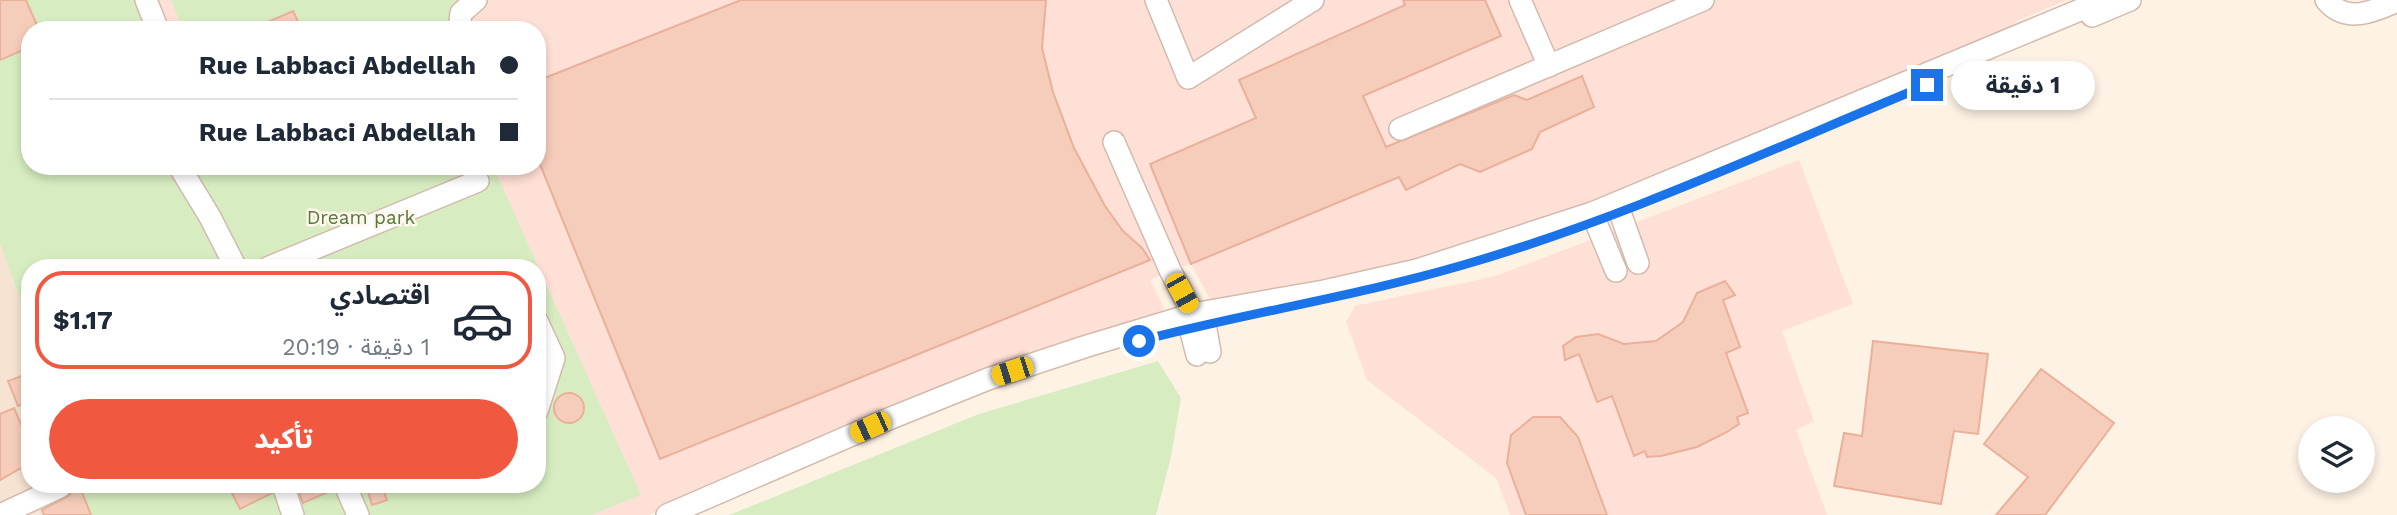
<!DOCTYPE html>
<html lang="ar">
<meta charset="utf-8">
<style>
:root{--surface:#fff;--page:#f6f6f7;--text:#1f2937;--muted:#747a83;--line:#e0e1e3;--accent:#f15840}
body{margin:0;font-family:"Work Sans","Noto Sans Arabic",sans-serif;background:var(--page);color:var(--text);direction:rtl;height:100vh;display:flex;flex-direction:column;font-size:26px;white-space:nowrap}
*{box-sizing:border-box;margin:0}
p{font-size:23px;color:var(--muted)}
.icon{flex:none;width:38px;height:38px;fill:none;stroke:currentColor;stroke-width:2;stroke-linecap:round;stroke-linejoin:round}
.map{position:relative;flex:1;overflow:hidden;direction:ltr}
.panel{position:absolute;left:21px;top:259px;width:525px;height:234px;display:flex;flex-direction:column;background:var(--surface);border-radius:28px;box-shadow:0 4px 10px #0003;direction:rtl}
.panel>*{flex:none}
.banner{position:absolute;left:21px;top:21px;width:525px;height:154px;border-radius:28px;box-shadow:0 4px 10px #0003;direction:rtl;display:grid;align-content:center;height:154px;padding:0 28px;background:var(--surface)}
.buttons{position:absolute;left:2298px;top:416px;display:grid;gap:14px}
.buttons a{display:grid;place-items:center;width:77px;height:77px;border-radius:50%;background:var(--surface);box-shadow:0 4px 10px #0003;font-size:35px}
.end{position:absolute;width:32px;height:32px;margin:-16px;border:9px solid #1a73e8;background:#fff;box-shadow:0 0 0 4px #fff}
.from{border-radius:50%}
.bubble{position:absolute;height:49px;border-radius:24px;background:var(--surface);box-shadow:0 4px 10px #0003;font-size:23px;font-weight:700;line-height:49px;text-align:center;direction:rtl}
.car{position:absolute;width:21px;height:42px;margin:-21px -10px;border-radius:9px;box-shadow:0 0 5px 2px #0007;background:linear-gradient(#f5c518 24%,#345 0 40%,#f5c518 0 76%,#345 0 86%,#f5c518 0)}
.banner b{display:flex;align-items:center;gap:24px;height:66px;font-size:26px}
.banner b+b{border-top:2px solid var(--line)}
.banner i{width:18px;height:18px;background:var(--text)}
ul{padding:12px 0 0;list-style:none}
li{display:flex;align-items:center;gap:21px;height:98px;margin:0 14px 10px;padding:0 14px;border:4px solid transparent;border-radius:28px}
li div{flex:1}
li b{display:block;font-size:26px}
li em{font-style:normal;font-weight:700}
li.selected{border-color:var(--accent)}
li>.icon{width:63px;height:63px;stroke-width:1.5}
.action{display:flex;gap:14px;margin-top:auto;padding:14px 28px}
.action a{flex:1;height:80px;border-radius:42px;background:var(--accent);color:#fff;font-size:28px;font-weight:700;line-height:80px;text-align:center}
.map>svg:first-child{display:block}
</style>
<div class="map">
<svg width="2397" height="515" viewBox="0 0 2397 515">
<rect width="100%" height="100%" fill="#fef2e4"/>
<polygon fill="#f6e3d2" points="0,243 30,326 30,485 75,485 84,515 0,515"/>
<g fill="#ffe0d7" fill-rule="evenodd">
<path d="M0 0H2067L2017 21 2005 33 1676 170 1531 226 1390 267 1215 308 1191 264 1170 270 1150 280 1164 308 1157 319 939 391 649 515H84L537 485V268H30V326L0 243ZM30 30H537V166H30Z"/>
<polygon points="1799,160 1853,304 1782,331 1814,421 1796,430 1827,515 1510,515 1496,478 1367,380 1346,322 1355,306 1496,276"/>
</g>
<g fill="#d7edc1">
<polygon points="0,0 136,0 148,30 30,30 30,166 493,166 641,495 591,515 83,515 74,485 537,485 537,268 30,268 30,326 0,243"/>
<polygon points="171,0 462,0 451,6 447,30 183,30"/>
<polygon points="1158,361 1181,398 1171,457 1156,515 729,515 979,414"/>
</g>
<g fill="#f6ccba" stroke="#eab099" stroke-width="2">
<polygon points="0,0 26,0 39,30 30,30 30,47 0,60"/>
<polygon points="741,0 1046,0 1042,48 1053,92 1074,148 1105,206 1123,231 1142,248 1150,260 660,459 537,157 537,81"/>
<polygon points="1403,0 1485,0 1501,36 1363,96 1386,147 1514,95 1527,100 1582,76 1594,107 1540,132 1532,149 1480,172 1460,164 1406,190 1399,177 1191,264 1150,164 1256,118 1239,80 1405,5"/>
<polygon points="293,11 302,30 249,30"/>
<polygon points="1725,281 1735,295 1723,300 1740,347 1726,353 1748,413 1737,417 1739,424 1727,432 1697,447 1661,456 1647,457 1645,451 1634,456 1612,396 1597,402 1579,354 1565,360 1563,346 1576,337 1598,334 1624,344 1656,341 1683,322 1697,293"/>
<polygon points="1873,341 1988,354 1978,434 1954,431 1941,504 1834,486 1844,433 1862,436"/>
<polygon points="2041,369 2114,423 2045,515 1996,515 2028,477 1984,444"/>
<polygon points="30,373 30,401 18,406 8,381"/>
<circle cx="569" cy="408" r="15"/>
<polygon points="14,408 30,445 30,463 0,480 0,414"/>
<polygon points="1533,417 1560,417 1578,437 1607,515 1526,515 1507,463 1511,435"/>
<polygon points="73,485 79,485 91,515 44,515 42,510 70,495"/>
<polygon points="228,485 270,485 272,493 240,509"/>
<polygon points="297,485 332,485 333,490 303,503"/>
<polygon points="366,485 382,485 387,500 372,505"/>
</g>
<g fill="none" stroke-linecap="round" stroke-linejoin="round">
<g stroke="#d3baac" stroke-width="24">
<g id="minor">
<polyline points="146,0 158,30"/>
<polyline points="1156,0 1188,78 1313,0"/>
<polyline points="1520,0 1549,66"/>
<path d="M2326 0C2346 24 2373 12 2397 1"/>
<polyline points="2092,16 2130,0"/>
<polyline points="459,30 461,13 476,0"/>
<polyline points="1400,129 1703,0"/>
<polyline points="1114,142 1170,270 1193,314 1205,324 1210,352"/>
<polyline points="179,166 210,217 236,268"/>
<polyline points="1617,204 1638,263"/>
<polyline points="1592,213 1616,271"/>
<polyline points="267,268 478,181"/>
<polyline points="1193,314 1190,328 1197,355"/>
<polyline points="537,321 554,358 537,411"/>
<polyline points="283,485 293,515"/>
<polyline points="345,485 358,515"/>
<polyline points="0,515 60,487"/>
<polyline points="667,515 891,418 988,379 1084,347 1193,314 1324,291 1417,270 1592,213 2104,0"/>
</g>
</g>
<use href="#minor" stroke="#fff" stroke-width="21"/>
</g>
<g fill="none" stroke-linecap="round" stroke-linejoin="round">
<path stroke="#1a73e8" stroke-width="9" d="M1139 341C1246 313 1357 296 1463 265 1623 219 1774 148 1927 85"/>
</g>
<g text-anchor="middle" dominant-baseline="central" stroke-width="5" stroke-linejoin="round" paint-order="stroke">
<g font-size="19" fill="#537a3c" stroke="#fff6ec">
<text x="361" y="217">Dream park</text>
</g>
</g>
</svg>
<div class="buttons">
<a><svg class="icon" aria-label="layers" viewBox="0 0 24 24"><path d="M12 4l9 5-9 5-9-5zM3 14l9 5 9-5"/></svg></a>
</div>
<i class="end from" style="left:1139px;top:341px"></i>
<i class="end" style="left:1927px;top:85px"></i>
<div class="bubble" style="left:1951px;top:61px;width:144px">1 دقيقة</div>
<i class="car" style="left:1182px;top:293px;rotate:151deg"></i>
<i class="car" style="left:1012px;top:371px;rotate:252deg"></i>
<i class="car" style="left:870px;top:427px;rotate:246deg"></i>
<div class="banner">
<b><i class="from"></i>Rue Labbaci Abdellah</b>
<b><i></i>Rue Labbaci Abdellah</b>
</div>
<section class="panel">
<ul>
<li class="selected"><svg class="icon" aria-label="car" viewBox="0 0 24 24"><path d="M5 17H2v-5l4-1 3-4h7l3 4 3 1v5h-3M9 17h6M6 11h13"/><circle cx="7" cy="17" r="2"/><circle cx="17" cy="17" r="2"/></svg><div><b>اقتصادي</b><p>1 دقيقة · 20:19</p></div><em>$1.17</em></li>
</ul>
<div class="action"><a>تأكيد</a></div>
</section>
</div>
